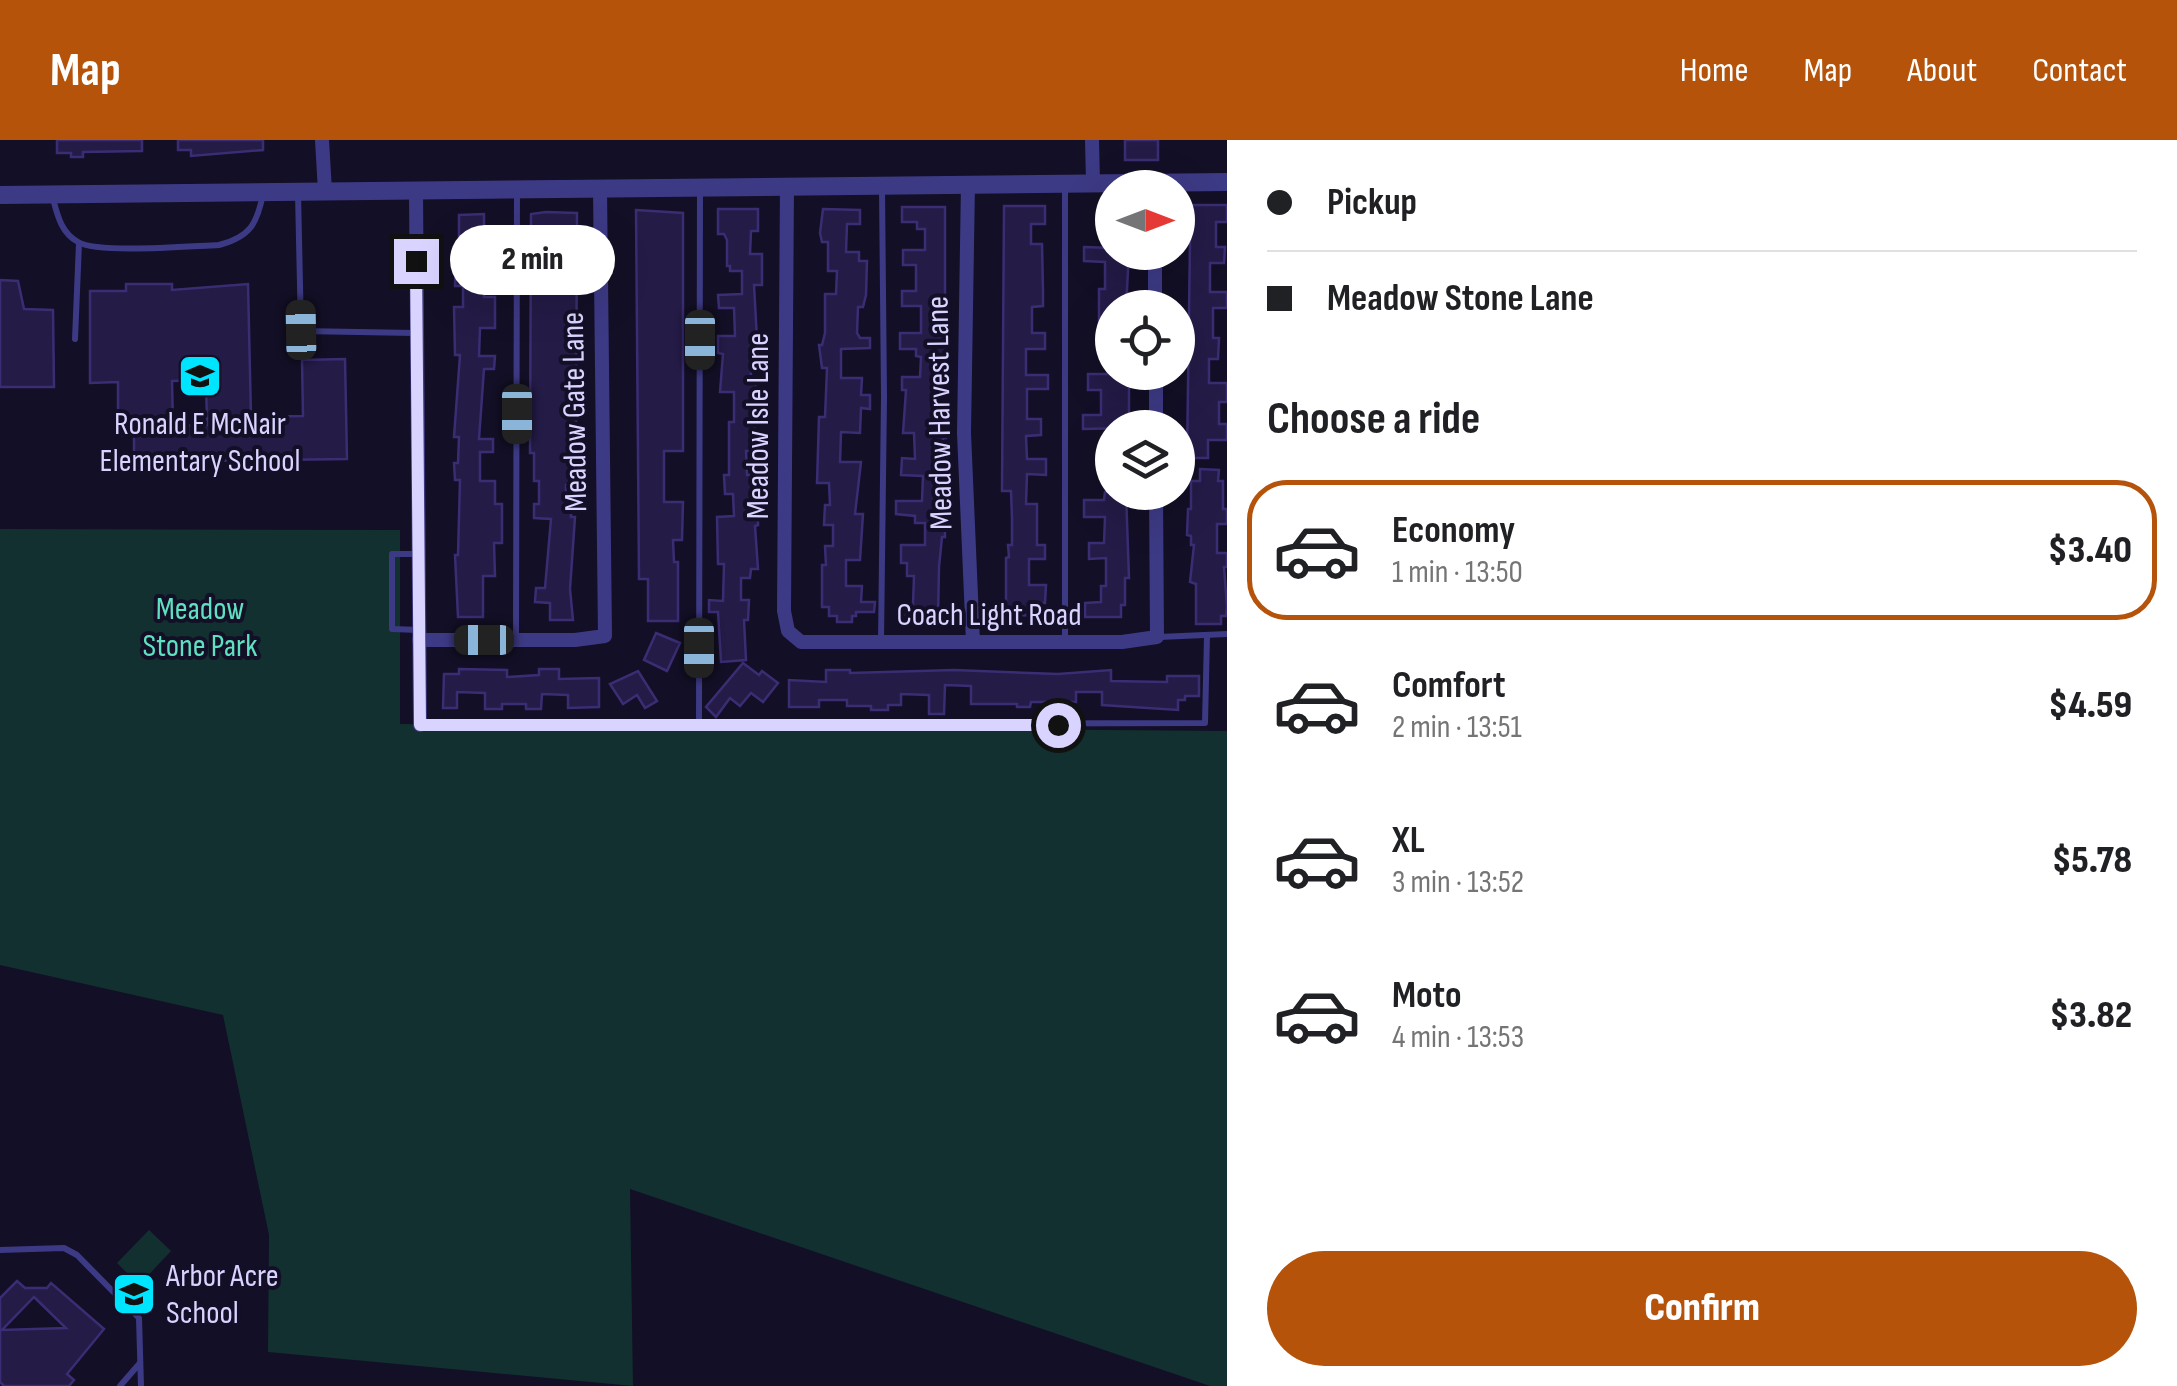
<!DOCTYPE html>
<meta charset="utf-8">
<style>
:root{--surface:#fff;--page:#f2f2f2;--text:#202124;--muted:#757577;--line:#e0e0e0;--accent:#b45309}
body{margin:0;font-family:"Sofia Sans Condensed",sans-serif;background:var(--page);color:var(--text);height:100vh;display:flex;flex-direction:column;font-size:38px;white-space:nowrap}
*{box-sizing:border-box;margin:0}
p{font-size:32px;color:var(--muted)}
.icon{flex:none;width:55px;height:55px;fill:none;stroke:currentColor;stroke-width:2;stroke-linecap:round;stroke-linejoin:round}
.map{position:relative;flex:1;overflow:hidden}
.drawer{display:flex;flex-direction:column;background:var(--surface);width:950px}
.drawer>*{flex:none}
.guide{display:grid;align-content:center;height:220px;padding:0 40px;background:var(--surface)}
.needle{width:65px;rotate:90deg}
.fabs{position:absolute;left:1095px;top:30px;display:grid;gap:20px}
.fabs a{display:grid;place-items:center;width:100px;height:100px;border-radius:50%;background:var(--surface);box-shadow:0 10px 40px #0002;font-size:50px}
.end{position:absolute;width:45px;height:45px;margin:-22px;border:12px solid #d9d4ff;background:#111;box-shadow:0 0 0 5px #111}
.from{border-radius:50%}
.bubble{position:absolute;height:70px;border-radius:35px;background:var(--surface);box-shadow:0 10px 40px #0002;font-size:32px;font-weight:800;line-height:70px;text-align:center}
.car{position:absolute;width:30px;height:60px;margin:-30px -15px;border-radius:12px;box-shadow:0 0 8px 2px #0007;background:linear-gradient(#222 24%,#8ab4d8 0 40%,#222 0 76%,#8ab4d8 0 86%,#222 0)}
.guide b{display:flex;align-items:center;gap:35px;height:95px;font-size:38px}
.guide b+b{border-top:2px solid var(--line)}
.guide i{width:25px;height:25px;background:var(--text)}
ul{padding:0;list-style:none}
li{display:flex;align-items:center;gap:30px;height:140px;margin:0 20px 15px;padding:0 20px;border:5px solid transparent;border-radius:40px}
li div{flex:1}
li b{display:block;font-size:38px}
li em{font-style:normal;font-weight:800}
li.on{border-color:var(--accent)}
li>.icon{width:90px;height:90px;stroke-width:1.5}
h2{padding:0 40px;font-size:45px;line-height:120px}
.action{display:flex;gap:20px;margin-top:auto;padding:20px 40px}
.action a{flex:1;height:115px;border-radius:60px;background:var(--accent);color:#fff;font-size:40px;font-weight:800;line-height:115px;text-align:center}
header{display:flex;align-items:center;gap:60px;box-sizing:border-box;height:140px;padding:0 50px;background:var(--accent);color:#fff}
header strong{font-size:48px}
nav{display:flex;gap:55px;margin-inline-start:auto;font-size:35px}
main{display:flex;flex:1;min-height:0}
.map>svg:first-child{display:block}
</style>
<header>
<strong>Map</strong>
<nav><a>Home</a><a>Map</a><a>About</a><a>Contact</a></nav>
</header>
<main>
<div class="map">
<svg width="1227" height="1246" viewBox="0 0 1227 1246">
<rect width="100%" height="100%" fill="#130f26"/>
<g fill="#12302f">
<polygon points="0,389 400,390 400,584 1227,591 1227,1246 1210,1246 630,1049 633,1246 268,1212 269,1095 223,875 0,825"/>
<polygon points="149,1090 171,1111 139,1145 117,1123"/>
</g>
<g fill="#241b47" stroke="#3b2d73" stroke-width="2.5" fill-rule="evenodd">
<polygon points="57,0 142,0 142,11 83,12 83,17 71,17 71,13 57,13"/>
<polygon points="178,0 263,0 263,10 191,16 191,10 178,10"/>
<rect x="1125" y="0" width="33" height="20"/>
<polygon points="1189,65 1227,65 1227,82 1216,82 1216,107 1225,107 1224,123 1210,123 1210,152 1227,152 1227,168 1213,168 1213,198 1219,198 1218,219 1209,219 1209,243 1227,243 1227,262 1219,262 1219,284 1227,284 1227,300 1208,300 1208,318 1187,318 1190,100 1186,100 1186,75 1189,75"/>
<polygon points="1004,66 1045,66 1045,84 1031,84 1031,104 1042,104 1043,150 1043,166 1032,167 1032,193 1045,193 1045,209 1026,209 1026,235 1048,235 1048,249 1027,249 1027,279 1041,279 1041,295 1026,296 1027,319 1046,319 1046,335 1027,334 1026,364 1037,364 1037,405 1045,405 1045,419 1029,419 1029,445 1046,445 1045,463 1040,463 1040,476 1014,475 1014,468 1006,467 1006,418 1009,417 1008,405 1012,405 1012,378 1011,351 1002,351"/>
<polygon points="902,67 945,67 945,229 936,229 935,251 935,277 945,277 946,298 943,298 945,397 942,397 939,427 938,478 902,476 902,463 913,464 914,436 907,436 907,423 901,423 901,405 925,405 925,383 915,383 915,376 896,374 896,361 922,361 923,336 901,335 902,318 915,319 914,293 903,293 906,250 902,250 902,237 920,237 921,217 916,216 916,209 900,209 900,193 921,193 921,166 902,166 902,151 916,151 916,125 903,125 903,110 925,110 925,89 917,89 917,82 902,82"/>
<polygon points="718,69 758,69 758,91 751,91 750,114 762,114 762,145 754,145 758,217 751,217 751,238 755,238 758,270 755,270 754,311 746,311 747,335 755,334 758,364 758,385 755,386 758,429 751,429 750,438 741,438 741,460 749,460 748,480 744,480 746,520 721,522 718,472 709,472 709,460 723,461 724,424 718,424 717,377 734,376 733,354 725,354 724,335 729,335 729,282 734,282 734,252 720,252 723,214 718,213 718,196 735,196 734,168 719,168 718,155 742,154 742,131 730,131 730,126 727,126 727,100 724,94 718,94"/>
<polygon points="823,69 860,70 860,84 847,84 846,112 859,112 859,121 867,121 866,155 863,167 858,167 857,193 860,198 870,198 870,208 841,209 841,238 862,238 861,255 870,255 870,269 861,268 860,293 841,292 840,322 861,322 855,374 863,374 860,420 846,420 846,446 862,446 861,462 875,462 874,472 856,472 856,476 852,476 852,482 837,482 837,476 829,476 829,467 822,467 822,425 826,425 825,406 833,406 833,385 824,385 825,365 830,365 829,343 817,343 819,277 825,277 827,228 822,228 819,205 822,205 825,193 825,154 836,154 837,131 828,131 828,102 822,102 820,93"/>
<polygon points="636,70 683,73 683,311 664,311 664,362 683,362 682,400 673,400 674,422 678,422 678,481 648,481 648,439 639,439"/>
<polygon points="546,72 577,73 576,314 574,345 566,345 566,365 571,365 571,377 575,377 570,449 573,480 550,480 550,463 535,462 536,448 545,448 551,379 534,378 534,364 539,364 539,341 534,341 534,313 530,313 531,74"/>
<polygon points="484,74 484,157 495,157 495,188 480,188 479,216 495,216 494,229 484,229 479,299 493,299 493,312 480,312 480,341 495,341 495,364 502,364 502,403 494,403 495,436 483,436 483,477 458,477 455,415 458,415 460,340 455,340 454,323 458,323 459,297 454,297 460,215 455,215 454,167 463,167 463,146 455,146 456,114 459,114 459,75"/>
<polygon points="1084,107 1112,108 1112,112 1129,112 1126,168 1112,168 1112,185 1099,185 1099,149 1105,149 1105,122 1084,121"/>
<polygon points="0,140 18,141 24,169 53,170 54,247 0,247"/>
<path d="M126 144H172V150L248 144 251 277 303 276 302 220 345 219 347 319 208 321V317L134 323V295H118V242L90 243V151H126ZM206 240 207 285 173 286 172 241Z"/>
<polygon points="1088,234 1129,234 1129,288 1083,289 1083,275 1101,275 1101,250 1088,250"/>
<polygon points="1200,329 1219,330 1218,341 1223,341 1223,369 1227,369 1227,384 1217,384 1217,413 1227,413 1227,427 1224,427 1227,467 1226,476 1221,476 1221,484 1196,484 1196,444 1190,442 1194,405 1191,405 1191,396 1187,395 1188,369 1191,369 1191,341 1200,341"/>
<polygon points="1105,352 1126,352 1129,438 1125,438 1125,465 1121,465 1121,477 1085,477 1085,463 1101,462 1101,446 1106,446 1106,418 1089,419 1089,403 1104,403 1105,377 1084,377 1084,360 1104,360"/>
<polygon points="656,493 680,503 667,531 644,520"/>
<polygon points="743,523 759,535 762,531 778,543 763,562 751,553 740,566 730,558 716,577 706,567"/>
<polygon points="459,529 507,530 507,537 539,535 539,529 559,529 559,539 599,538 599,567 568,568 568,555 542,554 541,569 526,569 526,564 502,564 502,569 485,569 485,553 457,552 457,568 443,568 444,534 459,534"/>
<polygon points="826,530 850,530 850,533 954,530 1058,534 1111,530 1111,541 1167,542 1167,536 1199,536 1199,556 1185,556 1185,560 1178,560 1178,570 1102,565 1102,552 1076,552 1076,562 1031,562 1030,567 1017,567 1017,564 971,564 971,546 945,545 944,574 929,574 929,555 901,554 901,565 888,565 888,570 871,570 871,566 847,566 847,560 819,560 819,567 789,567 789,540 826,542"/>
<polygon points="638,531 657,561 645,568 637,555 623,564 610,544"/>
<path d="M17 1141 25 1148H47L51 1143 104 1189 67 1234 74 1240 69 1246H4L0 1242V1158ZM34 1157 66 1188 2 1190Z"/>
</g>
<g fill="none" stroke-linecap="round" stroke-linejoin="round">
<g stroke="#3d3a85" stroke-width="6">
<polyline points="1065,48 1065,501"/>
<polyline points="298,53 301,191 415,193"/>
<path d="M52 55C57 73 60 92 78 102 98 114 191 106 219 105 250 97 257 84 263 54"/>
<polyline points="75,199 79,103"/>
<polyline points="417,414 392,414 392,489 419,490"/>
<polyline points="1159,497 1227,494"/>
<polyline points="516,498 517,50"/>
<polyline points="881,501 884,257 882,49"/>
<polyline points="699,584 700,48"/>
<polyline points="421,585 1205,583 1207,496"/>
<polyline points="0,1110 64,1108 77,1115 139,1178 141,1246"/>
<polyline points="120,1246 140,1223"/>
</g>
<g stroke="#3d3a85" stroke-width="14">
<polyline points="322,0 325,51"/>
<polyline points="1092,0 1093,42"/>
<polyline points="968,43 964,293 973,502"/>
<polyline points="787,45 784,471 788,491 801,502 1122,502 1157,497 1156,352"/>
<polyline points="416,50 420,585"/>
<polyline points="1155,168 1155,112"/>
<polyline points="1156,232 1156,288"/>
<polyline points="419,500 575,500 605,496 600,48"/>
</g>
<polyline stroke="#3d3a85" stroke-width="18" points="0,55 1227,42"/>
</g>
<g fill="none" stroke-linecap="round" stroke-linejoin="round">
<polyline stroke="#d9d4ff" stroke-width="12" points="416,121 420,585 1058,585"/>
</g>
<defs>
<g id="school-square" transform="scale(2.25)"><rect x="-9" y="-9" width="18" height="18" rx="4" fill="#00e5ff" stroke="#130f26"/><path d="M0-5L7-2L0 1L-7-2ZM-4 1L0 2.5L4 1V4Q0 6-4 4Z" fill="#111"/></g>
</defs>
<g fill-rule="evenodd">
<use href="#school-square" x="200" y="236"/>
<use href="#school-square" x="134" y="1154"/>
</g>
<g text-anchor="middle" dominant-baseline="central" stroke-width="8" stroke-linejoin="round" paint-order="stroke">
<g font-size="32" fill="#d9d4ff" stroke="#130f26">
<text transform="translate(575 272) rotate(-91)">Meadow Gate Lane</text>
<text transform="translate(940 273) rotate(-91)">Meadow Harvest Lane</text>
<text transform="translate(758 286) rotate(-90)">Meadow Isle Lane</text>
<text x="989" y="475">Coach Light Road</text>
</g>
<g font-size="32" fill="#d9d4ff" stroke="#130f26">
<text x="200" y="284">Ronald E McNair<tspan x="200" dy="37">Elementary School</tspan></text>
<text x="166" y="1136" text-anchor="start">Arbor Acre<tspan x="166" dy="37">School</tspan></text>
</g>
<g font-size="32" fill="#5fe0c0" stroke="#130f26">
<text x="200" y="469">Meadow<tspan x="200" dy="37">Stone Park</tspan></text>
</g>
</g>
</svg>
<div class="fabs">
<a><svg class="needle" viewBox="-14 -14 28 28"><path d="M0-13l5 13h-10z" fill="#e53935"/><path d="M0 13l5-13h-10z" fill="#757577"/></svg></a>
<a><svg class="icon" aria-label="locate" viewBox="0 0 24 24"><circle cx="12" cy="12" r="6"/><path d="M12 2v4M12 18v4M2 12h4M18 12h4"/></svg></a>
<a><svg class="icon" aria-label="layers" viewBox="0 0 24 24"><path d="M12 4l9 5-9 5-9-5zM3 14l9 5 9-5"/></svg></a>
</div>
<i class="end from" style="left:1058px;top:585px"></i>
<i class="end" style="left:416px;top:121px"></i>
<div class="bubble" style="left:450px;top:85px;width:165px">2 min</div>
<i class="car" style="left:301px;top:190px;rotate:359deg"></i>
<i class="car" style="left:700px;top:200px;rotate:180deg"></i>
<i class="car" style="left:517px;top:274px;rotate:180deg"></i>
<i class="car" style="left:484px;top:500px;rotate:270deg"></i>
<i class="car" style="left:699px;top:508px;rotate:180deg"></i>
</div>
<section class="drawer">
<div class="guide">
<b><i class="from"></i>Pickup</b>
<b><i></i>Meadow Stone Lane</b>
</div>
<h2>Choose a ride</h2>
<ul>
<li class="on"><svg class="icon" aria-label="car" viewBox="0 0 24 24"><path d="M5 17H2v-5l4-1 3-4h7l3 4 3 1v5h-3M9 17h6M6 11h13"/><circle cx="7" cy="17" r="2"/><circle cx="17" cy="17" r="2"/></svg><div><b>Economy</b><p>1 min · 13:50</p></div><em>$3.40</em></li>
<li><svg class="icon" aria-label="car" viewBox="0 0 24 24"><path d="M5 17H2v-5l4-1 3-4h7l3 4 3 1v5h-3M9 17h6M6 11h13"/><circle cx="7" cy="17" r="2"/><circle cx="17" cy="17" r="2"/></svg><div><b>Comfort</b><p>2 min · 13:51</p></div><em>$4.59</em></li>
<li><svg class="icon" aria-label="car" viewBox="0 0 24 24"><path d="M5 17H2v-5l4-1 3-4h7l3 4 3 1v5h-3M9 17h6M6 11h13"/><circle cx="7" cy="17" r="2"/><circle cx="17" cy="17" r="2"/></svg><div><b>XL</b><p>3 min · 13:52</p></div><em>$5.78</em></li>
<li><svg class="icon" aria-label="car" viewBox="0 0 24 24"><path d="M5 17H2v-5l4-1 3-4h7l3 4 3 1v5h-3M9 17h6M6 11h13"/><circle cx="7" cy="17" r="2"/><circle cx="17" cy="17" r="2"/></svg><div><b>Moto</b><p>4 min · 13:53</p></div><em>$3.82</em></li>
</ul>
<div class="action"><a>Confirm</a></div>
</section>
</main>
